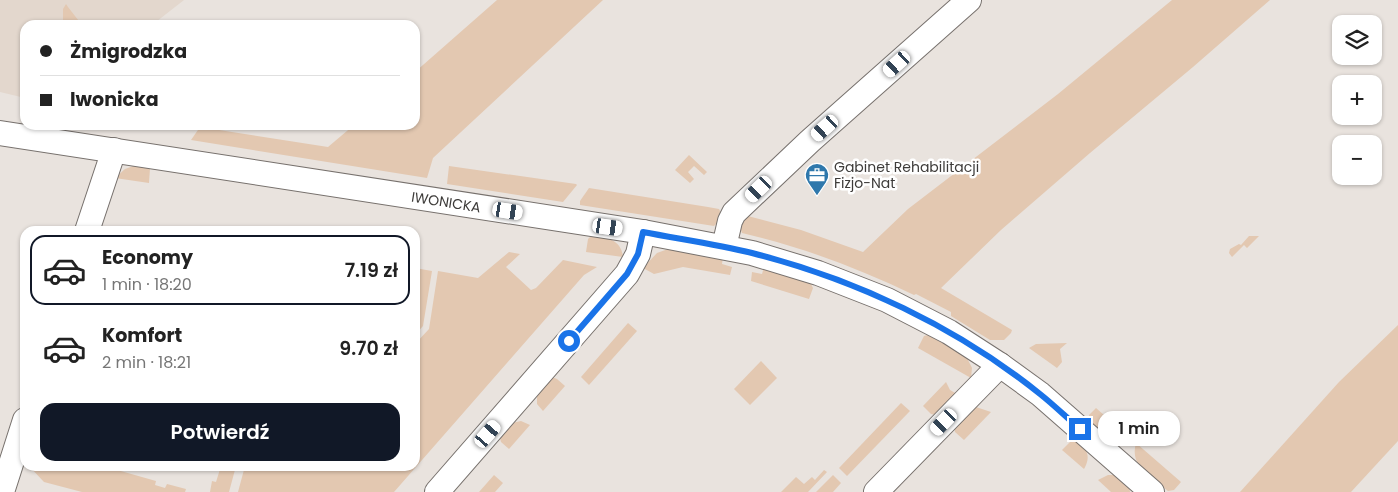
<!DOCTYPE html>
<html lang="pl">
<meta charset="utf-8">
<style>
:root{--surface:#fff;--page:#f2f2f2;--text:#222;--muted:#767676;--line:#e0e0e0;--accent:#111827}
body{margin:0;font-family:Poppins,sans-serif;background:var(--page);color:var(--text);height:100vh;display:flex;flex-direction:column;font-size:19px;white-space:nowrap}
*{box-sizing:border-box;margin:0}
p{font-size:16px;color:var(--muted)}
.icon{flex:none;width:28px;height:28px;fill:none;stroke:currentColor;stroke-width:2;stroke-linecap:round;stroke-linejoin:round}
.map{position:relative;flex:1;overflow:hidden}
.panel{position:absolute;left:20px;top:226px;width:400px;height:245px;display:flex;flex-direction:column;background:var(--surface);border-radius:15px;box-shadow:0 1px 4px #0004}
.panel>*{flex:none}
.hud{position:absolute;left:20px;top:20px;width:400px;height:110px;border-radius:15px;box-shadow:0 1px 4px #0004;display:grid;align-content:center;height:110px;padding:0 20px;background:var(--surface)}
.controls{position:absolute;left:1332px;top:15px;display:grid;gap:10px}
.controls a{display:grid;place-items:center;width:50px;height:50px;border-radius:10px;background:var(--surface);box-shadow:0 1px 4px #0004;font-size:25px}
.end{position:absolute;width:22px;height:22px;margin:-11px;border:6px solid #1a73e8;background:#fff;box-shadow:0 0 0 2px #fff}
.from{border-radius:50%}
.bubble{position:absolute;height:35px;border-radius:15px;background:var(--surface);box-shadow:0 1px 4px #0004;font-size:16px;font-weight:600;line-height:35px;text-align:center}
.car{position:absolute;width:15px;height:30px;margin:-15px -8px;border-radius:6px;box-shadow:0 0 4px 1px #0007;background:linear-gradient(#fff 24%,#345 0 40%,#fff 0 76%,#345 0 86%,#fff 0)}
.hud b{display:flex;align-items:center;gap:18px;height:48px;font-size:19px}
.hud b+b{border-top:1px solid var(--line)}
.hud i{width:12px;height:12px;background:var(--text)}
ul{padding:9px 0 0;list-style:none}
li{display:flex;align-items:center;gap:15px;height:70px;margin:0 10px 8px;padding:0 10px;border:2px solid transparent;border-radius:15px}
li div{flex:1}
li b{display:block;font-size:19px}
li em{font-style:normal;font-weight:600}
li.on{border-color:var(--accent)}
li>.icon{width:45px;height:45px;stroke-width:1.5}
.cta{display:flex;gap:10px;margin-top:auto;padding:10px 20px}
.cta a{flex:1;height:58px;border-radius:15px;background:var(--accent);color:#fff;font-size:20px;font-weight:600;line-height:58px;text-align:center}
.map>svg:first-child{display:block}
</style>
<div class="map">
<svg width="1398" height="492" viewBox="0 0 1398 492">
<rect width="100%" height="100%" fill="#e9e3de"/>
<polygon fill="#e3d7cd" points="0,0 184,0 152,25 25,25 25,98 0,92"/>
<g fill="#e3c8b1">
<polygon points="497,0 603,0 433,158 427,178 191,140 200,127 328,147 354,125 415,125 415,72"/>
<path d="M1172 0H1270L1193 67 1090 153 1001 230 941 288 1012 330 1011 333 1004 340H990L951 316V312L916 294 914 295C858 268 802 247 742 233L739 225 744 215 801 230 863 252 908 209 1058 94Z"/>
<polygon points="66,4 68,7 82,25 63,25 63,9"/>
<polygon points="689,155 707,172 704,175 694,166 688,172 694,179 690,183 675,170"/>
<polygon points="139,164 150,168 149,183 115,178 125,169"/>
<polygon points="449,166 576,184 577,185 563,202 447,184"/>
<polygon points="589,188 708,207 719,209 721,213 718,222 714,226 580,205 580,201"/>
<path d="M591 236C606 237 621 239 623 257L586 252 588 239Z"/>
<polygon points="1249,236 1259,236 1247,248 1244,245 1232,257 1229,253 1230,249 1239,244 1241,245"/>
<polygon points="668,249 723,257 722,264 732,267 730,275 683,267 654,274 643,268 657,253"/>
<polygon points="509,252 520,254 506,267 531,290 536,288 563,260 597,267 584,275 394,492 238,492 245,466 415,466 415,344 429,329 438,271 478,278"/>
<polygon points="764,267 810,282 813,288 809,299 751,281 752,272 762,274"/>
<polygon points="415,268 432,271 423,326 415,335"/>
<polygon points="628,323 637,331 589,385 581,377"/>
<polygon points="1398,325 1398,441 1351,492 1240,492 1339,382"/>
<polygon points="928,335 966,356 972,368 971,378 918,348 924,336"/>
<polygon points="1067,343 1060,349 1062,362 1057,368 1029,348 1036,344"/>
<polygon points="761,361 777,378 750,405 734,389"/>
<polygon points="552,377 557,379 565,386 543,411 537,404 537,394"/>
<polygon points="946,382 950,390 957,394 936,415 931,414 923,406"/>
<polygon points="901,403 910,411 847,476 839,468"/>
<polygon points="973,406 991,412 964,440 955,432 954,427"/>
<path d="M1096 408 1121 430C1108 439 1100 431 1090 423L1089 415Z"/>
<polygon points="521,421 530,425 509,449 501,442 500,438 512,423"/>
<path d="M1073 439H1075C1086 448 1092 455 1084 469L1062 450Z"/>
<path d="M1136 443 1181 482 1174 490 1168 491C1152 477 1129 467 1136 443Z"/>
<polygon points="29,466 103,466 156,481 155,485 165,488 167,484 186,489 185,492 82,492 44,482"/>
<polygon points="221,466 236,466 229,492 210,492 212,481 216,482"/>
<polygon points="824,470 827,472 808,492 781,492 796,477 804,484 812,477 815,480"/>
<polygon points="494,475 503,483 495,492 479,492"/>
<polygon points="833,475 841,483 833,492 816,492"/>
<polygon points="1108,475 1115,475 1129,485 1130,492 1111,492 1098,480"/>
</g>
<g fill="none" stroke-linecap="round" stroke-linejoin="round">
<g stroke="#77716d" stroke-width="26">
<g id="minor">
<polyline points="0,133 643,232 752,253 818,273 887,300 949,332 1000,365 1040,394 1152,492"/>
<polyline points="87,231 114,150"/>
<polyline points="724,247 730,221 734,213 810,141 969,0"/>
<polyline points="2,492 25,420"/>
<polyline points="437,492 627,274 638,254 643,232"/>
<polyline points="876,492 1000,365"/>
</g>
</g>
<use href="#minor" stroke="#fff" stroke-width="24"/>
</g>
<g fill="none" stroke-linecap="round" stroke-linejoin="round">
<path stroke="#1a73e8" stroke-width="6" d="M569 341 627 274 638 254 643 232C679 239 716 244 752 253 855 279 957 327 1040 394 1054 405 1067 418 1080 429"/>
</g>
<defs>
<g id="office-pin" transform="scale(1.25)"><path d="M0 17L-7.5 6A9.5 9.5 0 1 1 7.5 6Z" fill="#2f78ac" stroke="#fff"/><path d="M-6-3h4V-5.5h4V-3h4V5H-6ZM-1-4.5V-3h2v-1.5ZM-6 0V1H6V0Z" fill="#fff"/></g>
</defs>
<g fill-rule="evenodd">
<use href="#office-pin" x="817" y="175"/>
</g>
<g text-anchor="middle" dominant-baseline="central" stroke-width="5" stroke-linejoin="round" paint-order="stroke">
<g font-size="14" fill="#3d3b39" stroke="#fff" text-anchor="start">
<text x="834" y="167">Gabinet Rehabilitacji<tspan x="834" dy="16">Fizjo-Nat</tspan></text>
</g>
<g font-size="14" fill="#3d3b39" stroke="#fff">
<text transform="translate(446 202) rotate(9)">IWONICKA</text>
</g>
</g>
</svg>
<div class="controls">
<a><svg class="icon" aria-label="layers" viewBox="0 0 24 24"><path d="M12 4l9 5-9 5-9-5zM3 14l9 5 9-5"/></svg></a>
<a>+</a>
<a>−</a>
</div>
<i class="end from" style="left:569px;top:341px"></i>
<i class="end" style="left:1080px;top:429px"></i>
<div class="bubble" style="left:1098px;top:411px;width:82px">1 min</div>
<i class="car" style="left:897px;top:64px;rotate:228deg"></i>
<i class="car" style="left:825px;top:128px;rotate:228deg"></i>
<i class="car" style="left:759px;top:189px;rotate:226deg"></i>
<i class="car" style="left:508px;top:211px;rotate:99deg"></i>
<i class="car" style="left:608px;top:227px;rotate:98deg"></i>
<i class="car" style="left:944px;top:422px;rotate:224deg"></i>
<i class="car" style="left:488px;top:434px;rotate:41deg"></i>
<div class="hud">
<b><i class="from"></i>Żmigrodzka</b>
<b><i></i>Iwonicka</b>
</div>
<section class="panel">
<ul>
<li class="on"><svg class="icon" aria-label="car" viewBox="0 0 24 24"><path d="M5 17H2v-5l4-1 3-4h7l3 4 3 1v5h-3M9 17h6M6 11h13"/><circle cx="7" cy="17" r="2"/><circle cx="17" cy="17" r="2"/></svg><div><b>Economy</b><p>1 min · 18:20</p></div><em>7.19 zł</em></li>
<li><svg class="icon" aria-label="car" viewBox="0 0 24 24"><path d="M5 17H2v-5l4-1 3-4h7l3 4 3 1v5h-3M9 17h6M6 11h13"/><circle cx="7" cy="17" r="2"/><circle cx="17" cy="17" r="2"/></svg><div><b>Komfort</b><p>2 min · 18:21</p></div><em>9.70 zł</em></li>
</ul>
<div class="cta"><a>Potwierdź</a></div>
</section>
</div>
